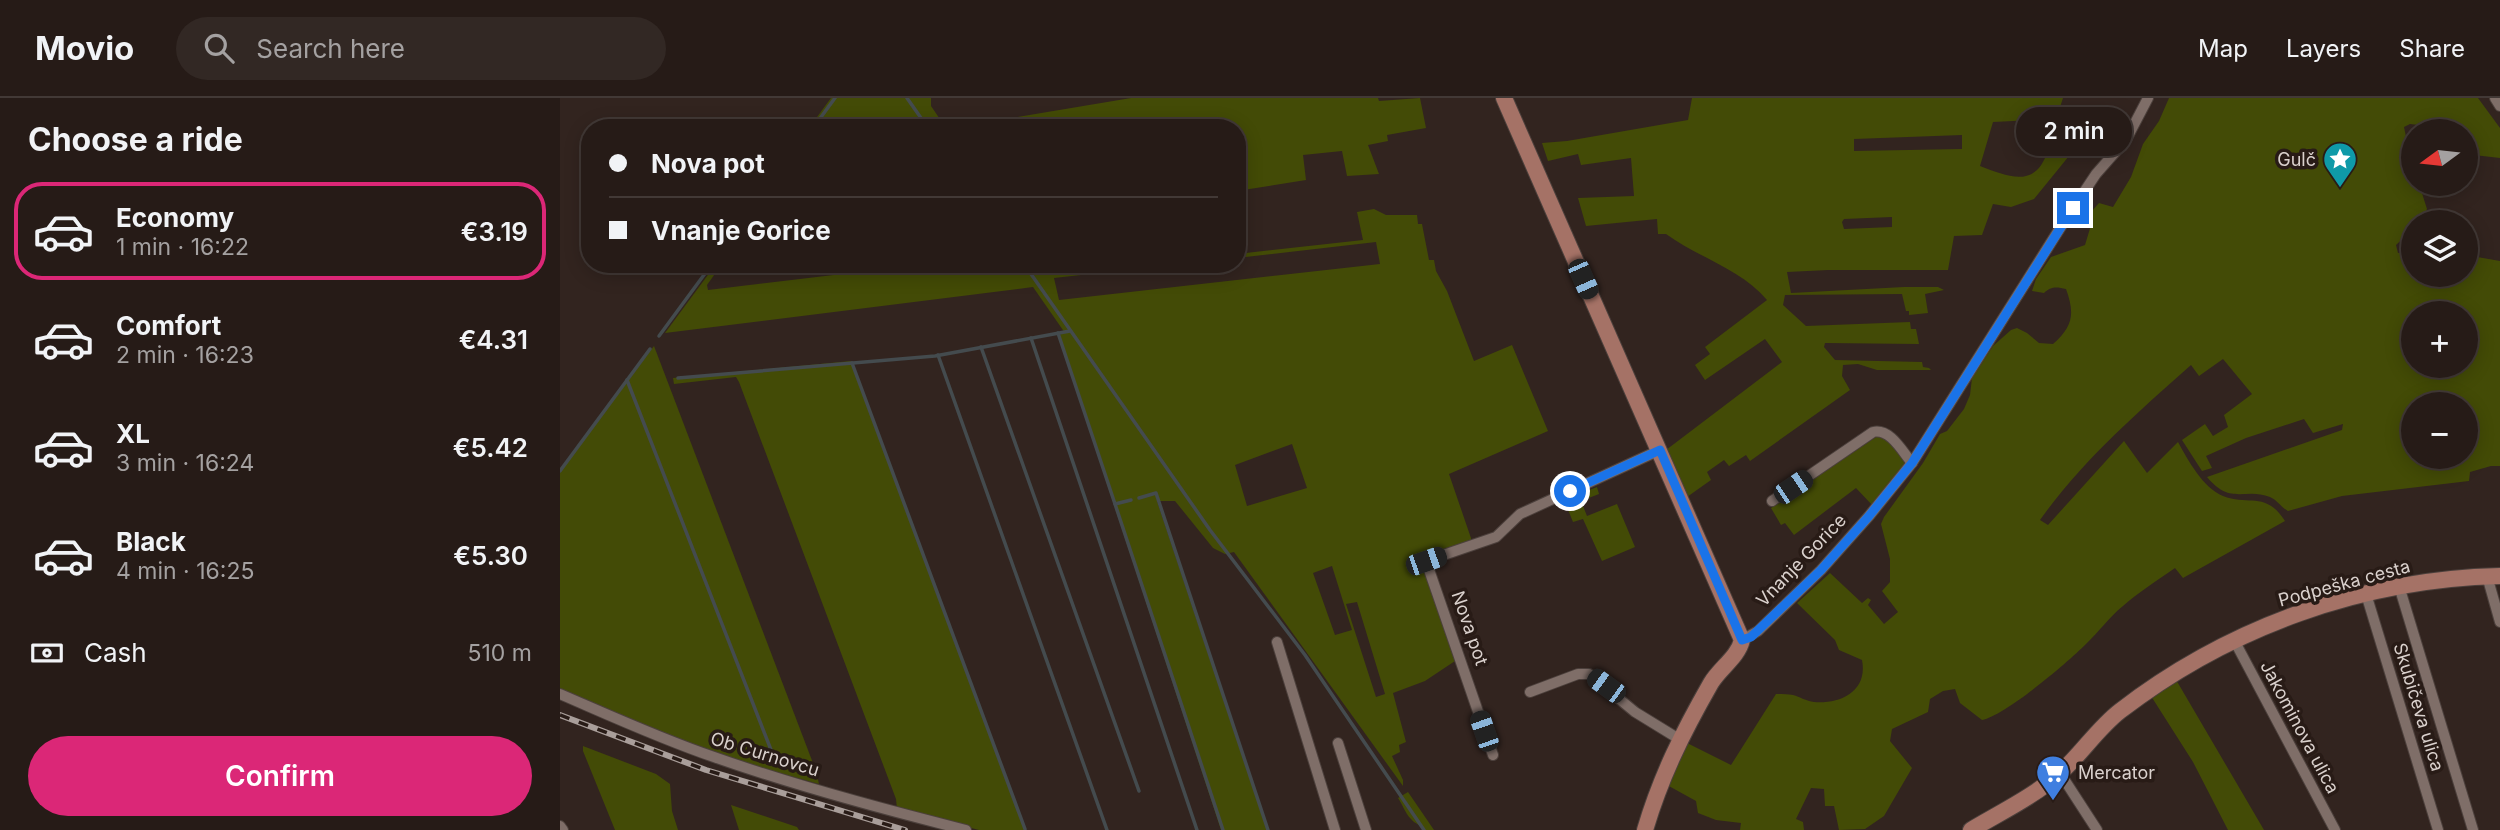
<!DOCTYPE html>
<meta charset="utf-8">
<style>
:root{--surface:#261b17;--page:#322824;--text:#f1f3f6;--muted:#a4a1a1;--line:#423936;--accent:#db2777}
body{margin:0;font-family:Inter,sans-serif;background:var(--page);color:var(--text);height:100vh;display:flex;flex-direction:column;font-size:26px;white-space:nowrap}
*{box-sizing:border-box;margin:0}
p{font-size:23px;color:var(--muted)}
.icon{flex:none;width:38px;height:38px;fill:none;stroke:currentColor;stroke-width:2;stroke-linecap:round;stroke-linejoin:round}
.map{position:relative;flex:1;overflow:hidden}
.side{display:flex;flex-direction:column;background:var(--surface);width:560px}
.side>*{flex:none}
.top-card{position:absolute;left:21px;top:21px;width:665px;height:154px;border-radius:28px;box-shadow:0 4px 18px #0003,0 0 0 2px var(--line);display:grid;align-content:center;height:154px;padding:0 28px;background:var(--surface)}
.needle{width:46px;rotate:255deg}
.fabs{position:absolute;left:1841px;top:21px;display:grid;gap:14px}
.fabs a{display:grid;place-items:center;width:77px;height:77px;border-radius:50%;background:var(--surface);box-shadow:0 4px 18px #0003,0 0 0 2px var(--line);font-size:35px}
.end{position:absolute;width:32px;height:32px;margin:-16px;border:9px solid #1a73e8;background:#fff;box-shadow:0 0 0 4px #fff}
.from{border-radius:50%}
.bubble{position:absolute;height:49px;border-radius:24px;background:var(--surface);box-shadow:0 4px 18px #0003,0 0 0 2px var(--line);font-size:23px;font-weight:600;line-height:49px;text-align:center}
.car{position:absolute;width:21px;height:42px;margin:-21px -10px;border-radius:9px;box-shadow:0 0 5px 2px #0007;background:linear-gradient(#222 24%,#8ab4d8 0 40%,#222 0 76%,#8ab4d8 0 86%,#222 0)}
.top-card b{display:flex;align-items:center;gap:24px;height:66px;font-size:26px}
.top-card b+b{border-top:2px solid var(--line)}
.top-card i{width:18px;height:18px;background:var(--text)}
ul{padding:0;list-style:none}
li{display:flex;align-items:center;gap:21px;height:98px;margin:0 14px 10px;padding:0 14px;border:4px solid transparent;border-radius:28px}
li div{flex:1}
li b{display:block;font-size:26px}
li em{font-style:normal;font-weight:600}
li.on{border-color:var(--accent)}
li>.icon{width:63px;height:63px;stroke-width:1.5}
h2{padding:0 28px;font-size:32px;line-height:84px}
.pay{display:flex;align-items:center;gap:18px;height:77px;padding:0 28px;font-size:26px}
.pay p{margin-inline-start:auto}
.action{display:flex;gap:14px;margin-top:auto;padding:14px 28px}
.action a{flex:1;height:80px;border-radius:42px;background:var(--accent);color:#fff;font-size:28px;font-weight:600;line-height:80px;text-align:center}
header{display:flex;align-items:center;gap:42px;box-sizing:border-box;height:98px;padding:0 35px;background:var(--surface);border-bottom:2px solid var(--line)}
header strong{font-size:33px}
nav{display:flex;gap:38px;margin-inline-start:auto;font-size:24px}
.search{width:490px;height:63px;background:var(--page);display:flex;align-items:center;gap:18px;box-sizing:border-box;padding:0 24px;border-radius:38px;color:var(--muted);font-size:26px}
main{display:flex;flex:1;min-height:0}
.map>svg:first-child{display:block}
</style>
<header>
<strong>Movio</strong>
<div class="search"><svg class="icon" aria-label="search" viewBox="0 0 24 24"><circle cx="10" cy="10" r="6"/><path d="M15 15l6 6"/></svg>Search here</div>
<nav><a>Map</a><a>Layers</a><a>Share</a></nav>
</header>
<main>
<section class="side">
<h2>Choose a ride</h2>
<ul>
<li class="on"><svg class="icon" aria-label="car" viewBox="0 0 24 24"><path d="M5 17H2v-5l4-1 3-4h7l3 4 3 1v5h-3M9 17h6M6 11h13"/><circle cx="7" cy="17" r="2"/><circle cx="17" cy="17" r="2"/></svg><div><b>Economy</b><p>1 min · 16:22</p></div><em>€3.19</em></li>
<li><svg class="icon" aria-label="car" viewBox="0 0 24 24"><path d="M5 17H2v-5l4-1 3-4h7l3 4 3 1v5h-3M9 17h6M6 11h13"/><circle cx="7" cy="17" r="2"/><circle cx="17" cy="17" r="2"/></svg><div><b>Comfort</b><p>2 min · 16:23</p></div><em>€4.31</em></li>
<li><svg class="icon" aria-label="car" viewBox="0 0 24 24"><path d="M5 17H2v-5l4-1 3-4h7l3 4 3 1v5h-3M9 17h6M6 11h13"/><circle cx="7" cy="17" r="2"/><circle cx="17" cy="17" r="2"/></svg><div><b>XL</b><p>3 min · 16:24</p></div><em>€5.42</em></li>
<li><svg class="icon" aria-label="car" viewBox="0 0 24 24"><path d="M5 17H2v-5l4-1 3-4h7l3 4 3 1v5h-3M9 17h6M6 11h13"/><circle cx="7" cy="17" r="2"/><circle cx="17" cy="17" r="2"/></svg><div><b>Black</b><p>4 min · 16:25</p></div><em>€5.30</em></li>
</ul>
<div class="pay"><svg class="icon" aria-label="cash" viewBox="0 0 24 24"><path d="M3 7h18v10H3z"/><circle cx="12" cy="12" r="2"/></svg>Cash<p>510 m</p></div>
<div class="action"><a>Confirm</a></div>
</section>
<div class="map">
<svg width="1940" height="732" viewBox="0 0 1940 732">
<rect width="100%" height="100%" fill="#32241f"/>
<g fill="#434b06" fill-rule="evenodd">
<polygon points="271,0 371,0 371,8 386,30 249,30"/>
<polygon points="571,0 818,0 819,3 860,0 866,30 827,37 828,43 808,47 819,76 787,78 782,53 743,57 746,82 677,93 677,30 392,30"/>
<path d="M1132 0H1503L1496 21 1433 24 1420 68C1449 79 1476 91 1488 52L1509 58 1474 101 1451 109 1433 106 1422 137 1394 138 1388 172H1268L1227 174 1231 195 1344 189H1378L1384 192 1365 196 1368 215 1349 217V213H1346L1342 196 1225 197 1223 207 1246 228 1350 224 1351 231H1356L1359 246 1265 245 1264 249 1275 262 1362 264 1363 269 1369 270 1371 272H1317L1298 266 1283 267 1282 278 1290 292 1190 363 1186 357 1169 368 1164 362 1147 374 1151 382 1127 399 1106 352 1222 264 1205 241 1145 282 1135 267 1150 256 1145 249 1207 202C1181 171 1139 160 1106 136H1098L1097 121 1026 128 1018 100 1074 98 1071 60 1021 67 1018 56 988 63 982 45 1007 43 1128 22ZM1402 37V51L1294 53V41ZM1332 119V129L1284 131 1282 124 1284 121Z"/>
<path d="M1609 0H1918L1940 30V60L1914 57 1906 52V33H1865L1859 27 1850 26 1844 29 1849 53 1853 61V86H1862L1861 92 1867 111 1861 124H1853V131L1836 147 1838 155 1853 153V177H1906V157L1940 163V368H1931L1910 374 1909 383 1782 398 1728 413C1721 409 1717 402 1710 399 1685 389 1671 408 1647 379L1782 332 1783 326 1753 335 1744 321 1686 340 1646 358 1652 370 1642 373 1622 342 1645 326 1653 338 1668 329 1664 317 1692 296 1663 261 1639 278 1631 267C1577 315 1522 363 1480 422L1488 427 1564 343 1587 375 1618 344C1628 362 1643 390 1663 398 1690 408 1706 393 1725 423L1623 480 1615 470C1598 482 1579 494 1563 508 1549 519 1539 534 1526 546 1507 565 1446 617 1422 622L1400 605 1395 591 1383 593 1370 601 1368 614 1332 631 1330 643 1352 670 1324 718 1305 731 1279 732 1274 708H1265L1264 691 1251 690 1236 721 1243 724 1244 732H1180L1181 725 1156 722 1138 715 1136 703 1107 687 1127 645 1171 667 1216 596C1221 596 1228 596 1233 597 1240 599 1246 603 1254 604 1281 606 1308 593 1302 562L1279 552 1275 542 1237 505 1270 475 1302 505 1308 500 1311 502 1308 507 1324 526 1338 514 1322 493 1330 484V461L1321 426 1324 419 1363 365 1380 336 1387 333 1404 311 1410 297 1412 280 1433 248 1451 232 1457 230 1467 235 1479 245 1493 246C1513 228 1515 216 1506 191 1497 189 1491 188 1484 195L1472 193 1476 181 1491 159 1525 147 1531 127V114L1539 105 1553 109 1571 79 1583 46 1599 23ZM1853 215H1906V268H1853ZM1853 306H1906V359H1853Z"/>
<path d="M814 111 826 117H857L858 126H862L869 162H874L876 173 887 193 914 263 952 247 988 333 889 376 912 443 862 459 895 563 865 583 833 595 846 644 839 647 840 654 832 658 843 682V688L674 454 665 456 653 450 615 403H597L707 732H661L498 237 505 235 473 189 105 235 156 166H162L147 187 148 192 366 166H621L494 180 499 202 820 166 816 144 677 160V156L803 142 797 114ZM732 346 747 390 687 408 675 367ZM772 468 792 532 775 537 753 475ZM797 504 825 596 816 599 786 506Z"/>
<polygon points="94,248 256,673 259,686 149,655 0,592 0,374"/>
<polygon points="291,263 466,732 419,732 337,711 336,701 179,284 176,279 114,286 113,280"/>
<polygon points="1316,339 1325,339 1345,362 1345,366 1313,408 1296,390 1234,437 1225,425 1221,427 1211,410"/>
<polygon points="1037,389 1039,396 1021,403 1027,418 1057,406 1075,449 1042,463 1023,421 1013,424 1004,402"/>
<polygon points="1615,580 1704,732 1668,732 1633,664 1591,598"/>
<polygon points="23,648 96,676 110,686 112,713 118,732 55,732 23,653"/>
<path d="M848 694 874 732H865C861 727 855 726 851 721 845 715 843 707 838 700Z"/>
<polygon points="171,707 237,729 239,732 179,732"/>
</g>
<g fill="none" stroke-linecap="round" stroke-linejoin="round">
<g stroke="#444b4e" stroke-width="3.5">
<polyline points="347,0 368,30"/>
<polyline points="253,30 275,0"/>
<polyline points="464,166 650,432 745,557 864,732"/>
<polyline points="498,235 555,406 571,402"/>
<polyline points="99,238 152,166"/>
<polyline points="471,240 637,732"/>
<polyline points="421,249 579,693"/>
<polyline points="378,257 547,732"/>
<polyline points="292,265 465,731"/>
<polyline points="118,280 375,258 510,233"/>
<polyline points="67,282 213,657"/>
<polyline points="0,373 90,251"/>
<polyline points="579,400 596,395 708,732"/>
<polyline points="555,406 663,732"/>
</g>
<g stroke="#4c403c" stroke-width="12">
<g id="street">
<polyline points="1935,0 1940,8"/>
<path d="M1212 403 1313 334C1330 330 1342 353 1352 365"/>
<polyline points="1927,478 1940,524"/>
<polyline points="1839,488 1913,732"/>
<polyline points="1806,496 1878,732"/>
<polyline points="1182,542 1198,533 1261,472 1309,418 1352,365 1502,127 1536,76 1566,42 1588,0"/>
<polyline points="1674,542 1775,732"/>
<polyline points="717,544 775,732"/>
<polyline points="970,594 1018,576 1029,576 1075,614 1119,641"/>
<path d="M0 596C51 618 101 641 154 659 236 688 322 711 406 732"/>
<polyline points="778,645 806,732"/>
<polyline points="933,657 866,463 936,439 960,416 1100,352"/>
<polyline points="1500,675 1537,732"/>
<polyline points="0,728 3,732"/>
</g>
</g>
<g stroke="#4c403c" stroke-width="18">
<g id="secondary">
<path d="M944 0 1182 542C1178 559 1160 570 1151 585 1123 634 1101 678 1085 732"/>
<path d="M1411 732C1441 714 1475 698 1501 674 1522 655 1538 630 1560 613 1669 529 1803 481 1940 478"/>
</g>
</g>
<use href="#street" stroke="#7f6e68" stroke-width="10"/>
<use href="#secondary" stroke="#a57266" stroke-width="16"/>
<g stroke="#a99e9a" stroke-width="6">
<polyline id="rail" points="0,617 146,672 345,732"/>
</g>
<use href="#rail" stroke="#281b16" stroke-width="3.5" stroke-dasharray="10" stroke-linecap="butt"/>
</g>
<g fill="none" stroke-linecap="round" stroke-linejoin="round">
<polyline stroke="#1a73e8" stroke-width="9" points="1010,393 1100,352 1182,542 1191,539 1261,472 1309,418 1352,365 1513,110"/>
</g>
<defs>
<g id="sight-pin" transform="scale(1.75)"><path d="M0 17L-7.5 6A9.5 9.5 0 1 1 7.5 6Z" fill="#0f9aa8" stroke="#281b16"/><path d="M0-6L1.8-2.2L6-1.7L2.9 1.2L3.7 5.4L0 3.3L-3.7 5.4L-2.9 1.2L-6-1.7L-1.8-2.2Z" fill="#fff"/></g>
<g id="supermarket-pin" transform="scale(1.75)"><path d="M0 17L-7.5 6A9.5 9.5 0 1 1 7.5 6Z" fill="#3f7fe0" stroke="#281b16"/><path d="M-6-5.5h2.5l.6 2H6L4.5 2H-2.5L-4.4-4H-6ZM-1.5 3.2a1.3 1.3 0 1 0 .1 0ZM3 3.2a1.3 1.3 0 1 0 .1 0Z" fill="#fff"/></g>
</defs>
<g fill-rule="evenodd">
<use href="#sight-pin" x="1780" y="61"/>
<use href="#supermarket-pin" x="1493" y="674"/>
</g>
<g text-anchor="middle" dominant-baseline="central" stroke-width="7" stroke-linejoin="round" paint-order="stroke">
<g font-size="18" fill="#dad1cd" stroke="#281b16" text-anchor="end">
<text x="1756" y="61">Gulč</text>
<text x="1518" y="674" text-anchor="start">Mercator</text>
</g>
<g font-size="18" fill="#dad1cd" stroke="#281b16">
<text transform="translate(1241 462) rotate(-46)">Vnanje Gorice</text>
<text transform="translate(1784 485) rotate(-15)">Podpeška cesta</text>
<text transform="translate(910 530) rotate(71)">Nova pot</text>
<text transform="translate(1859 609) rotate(73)">Skubičeva ulica</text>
<text transform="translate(1740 629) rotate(62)">Jakominova ulica</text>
<text transform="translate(205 656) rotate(17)">Ob Curnovcu</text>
</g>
</g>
</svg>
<div class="fabs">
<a><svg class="needle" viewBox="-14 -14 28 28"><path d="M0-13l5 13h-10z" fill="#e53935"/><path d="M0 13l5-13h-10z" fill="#a4a1a1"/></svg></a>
<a><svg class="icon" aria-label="layers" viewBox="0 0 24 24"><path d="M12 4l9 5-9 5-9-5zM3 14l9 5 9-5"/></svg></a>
<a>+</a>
<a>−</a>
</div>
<i class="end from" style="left:1010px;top:393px"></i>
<i class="end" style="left:1513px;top:110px"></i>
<div class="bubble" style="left:1456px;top:9px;width:116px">2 min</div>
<i class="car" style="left:1023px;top:181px;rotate:156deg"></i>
<i class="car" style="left:1233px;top:389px;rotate:56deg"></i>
<i class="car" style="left:866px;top:463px;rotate:71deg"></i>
<i class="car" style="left:1046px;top:588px;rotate:306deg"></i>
<i class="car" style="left:924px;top:633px;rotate:341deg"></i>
<div class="top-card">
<b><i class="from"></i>Nova pot</b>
<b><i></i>Vnanje Gorice</b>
</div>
</div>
</main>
